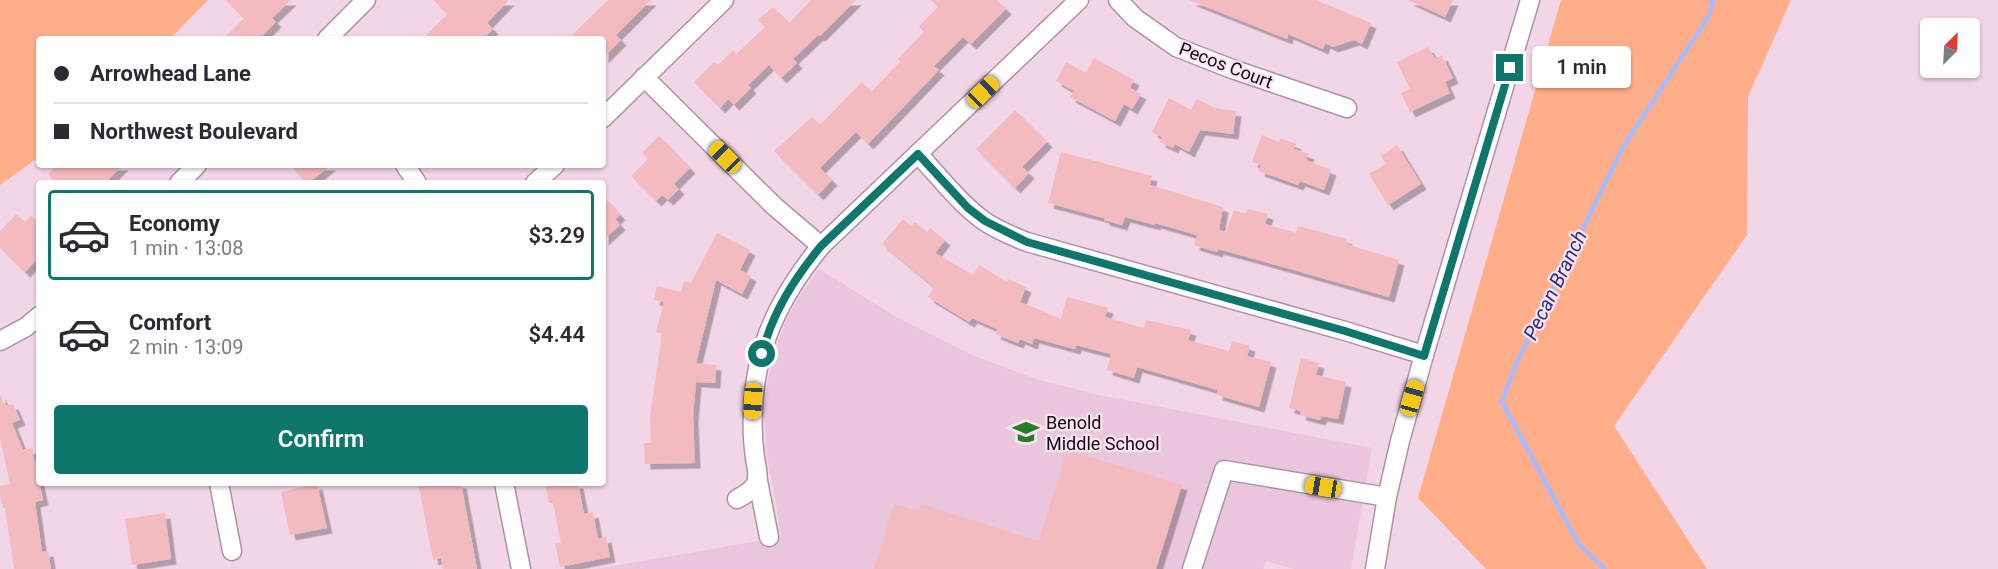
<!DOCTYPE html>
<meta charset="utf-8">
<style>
:root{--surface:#fff;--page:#f7f7f7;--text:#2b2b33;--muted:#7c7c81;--line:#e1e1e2;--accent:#0f766e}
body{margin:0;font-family:Roboto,sans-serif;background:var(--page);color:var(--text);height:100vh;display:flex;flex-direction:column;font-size:22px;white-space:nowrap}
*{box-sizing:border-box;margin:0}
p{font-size:20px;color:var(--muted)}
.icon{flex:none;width:33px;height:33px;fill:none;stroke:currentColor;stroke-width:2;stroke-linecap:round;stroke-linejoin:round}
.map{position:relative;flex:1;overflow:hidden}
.side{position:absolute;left:36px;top:180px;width:570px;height:306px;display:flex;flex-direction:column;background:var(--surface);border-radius:6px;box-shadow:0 2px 4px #0004}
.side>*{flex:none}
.hud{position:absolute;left:36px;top:36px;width:570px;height:132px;border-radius:6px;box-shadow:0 2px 4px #0004;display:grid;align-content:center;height:132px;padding:0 18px;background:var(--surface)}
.needle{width:39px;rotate:24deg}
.controls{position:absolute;left:1920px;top:18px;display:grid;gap:12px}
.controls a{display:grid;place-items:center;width:60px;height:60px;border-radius:6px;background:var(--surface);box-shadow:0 2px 4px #0004;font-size:30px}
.end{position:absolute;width:27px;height:27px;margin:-14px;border:8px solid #0f766e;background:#fff;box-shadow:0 0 0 3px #fff}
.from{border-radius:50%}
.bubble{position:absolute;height:42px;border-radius:6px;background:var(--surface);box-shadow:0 2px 4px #0004;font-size:20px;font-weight:600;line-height:42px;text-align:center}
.car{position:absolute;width:18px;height:36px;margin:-18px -9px;border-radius:8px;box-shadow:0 0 4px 2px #0007;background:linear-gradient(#f5c518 24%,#345 0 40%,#f5c518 0 76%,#345 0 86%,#f5c518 0)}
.hud b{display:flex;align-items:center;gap:21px;height:57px;font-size:22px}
.hud b+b{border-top:2px solid var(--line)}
.hud i{width:15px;height:15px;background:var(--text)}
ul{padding:10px 0 0;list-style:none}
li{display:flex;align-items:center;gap:18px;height:90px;margin:0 12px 9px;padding:0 6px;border:3px solid transparent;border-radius:6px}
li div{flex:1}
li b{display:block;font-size:22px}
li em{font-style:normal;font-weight:600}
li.on{border-color:var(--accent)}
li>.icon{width:54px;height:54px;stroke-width:1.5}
.primary-button{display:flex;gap:12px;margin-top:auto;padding:12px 18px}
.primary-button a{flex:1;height:69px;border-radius:6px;background:var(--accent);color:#fff;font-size:24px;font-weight:600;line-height:69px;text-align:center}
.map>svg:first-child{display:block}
</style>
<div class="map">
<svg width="1998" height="569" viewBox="0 0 1998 569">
<defs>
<filter id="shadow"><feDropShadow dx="5.5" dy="5.5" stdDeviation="0" flood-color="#0004"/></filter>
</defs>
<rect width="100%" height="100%" fill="#f2d5e7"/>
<polygon fill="#eac6dc" points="819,269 898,318 972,355 1039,380 1094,394 1372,448 1351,569 1294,569 1266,561 1263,569 596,569 781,537 775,498 767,457 764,415 767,385 772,358 785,323 798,299"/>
<g fill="#ffae89">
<polygon points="0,0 208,0 170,39 39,39 39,157 0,185"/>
<polygon points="1561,0 1791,0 1748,97 1747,235 1614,426 1707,569 1486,569 1418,498"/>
</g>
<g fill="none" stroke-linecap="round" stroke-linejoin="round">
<polyline stroke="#acb9f7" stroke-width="5" points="1605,569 1578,543 1502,402 1516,364 1623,147 1709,16 1713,0"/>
</g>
<g fill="#f3babf" filter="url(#shadow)">
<polygon points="226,0 291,0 272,18 276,22 259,39 223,39 244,18"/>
<polygon points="434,0 509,0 487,23 493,29 483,39 422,39 448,14"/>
<polygon points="608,0 651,0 616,35 621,40 603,58 603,39 568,39"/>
<polygon points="811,0 856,0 820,36 818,35 793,59 797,63 781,78 769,65 748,85 751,88 734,105 728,99 720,108 694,82 714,62 718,65 733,50 736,54 765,27 758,20 773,7 789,23"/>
<polygon points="931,0 997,0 1006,9 971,44 963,37 934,66 939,70 868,144 856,132 820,168 832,180 818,195 774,151 812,117 820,125 862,82 871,92 900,62 898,59 924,32 919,26 938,7"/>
<polygon points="1189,0 1316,0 1371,23 1362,44 1354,40 1333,47 1325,43 1323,49 1288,34 1287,39"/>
<polygon points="1408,0 1453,0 1445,17"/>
<polygon points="1428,47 1435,59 1442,55 1453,78 1445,82 1450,93 1410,112 1401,93 1410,89 1397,62"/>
<polygon points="1094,58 1134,80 1130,88 1141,94 1132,109 1124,104 1115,121 1070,97 1074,91 1056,81 1066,62 1086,73"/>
<polygon points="1169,98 1191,110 1197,99 1215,108 1236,111 1233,134 1200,130 1189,152 1175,144 1173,148 1160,142 1162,137 1152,132"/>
<polygon points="1015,110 1047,142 1022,167 1029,173 1015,188 976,149"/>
<polygon points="1262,135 1279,142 1280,138 1296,144 1294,149 1309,154 1306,160 1331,170 1324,190 1300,181 1298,185 1259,171 1261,165 1252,162"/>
<polygon points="659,136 690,168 674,184 679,189 668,200 662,195 656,201 631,176 648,159 642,153"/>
<polygon points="1397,145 1421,184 1388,205 1369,174 1386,164 1381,156"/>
<polygon points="1061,152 1152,176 1150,185 1223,207 1219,230 1226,232 1234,210 1246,214 1248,209 1268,214 1265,224 1296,233 1298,226 1347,239 1346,244 1399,260 1389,297 1287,268 1218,249 1217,252 1194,245 1197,235 1155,223 1155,225 1125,217 1122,225 1104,220 1104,218 1048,203"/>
<polygon points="58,165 123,165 105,183 56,183 48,174"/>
<polygon points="291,165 331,165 308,183 305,183"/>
<polygon points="603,196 620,215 615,219 620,225 603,240"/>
<polygon points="16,214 25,222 31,216 39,223 39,257 25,272 0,248 0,231"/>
<polygon points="903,219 911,226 915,222 927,232 930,228 945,240 935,253 973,275 979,265 1007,282 1008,279 1026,287 1020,302 1061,319 1067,297 1108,308 1105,317 1144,328 1146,320 1191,330 1188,340 1229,351 1232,341 1250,346 1247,356 1271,362 1259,407 1217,395 1218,390 1137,367 1134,378 1107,370 1111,354 1076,345 1075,349 1034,338 1032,344 1020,339 1018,343 995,334 997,329 972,318 969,322 928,297 934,287 882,244"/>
<polygon points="717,233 750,250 740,270 751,276 742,294 716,280 696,363 716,365 715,383 696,382 693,417 695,463 645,464 644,443 651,443 650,417 662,334 656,332 664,302 654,300 657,286 681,292 684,281 691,283"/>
<polygon points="1301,358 1319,363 1316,375 1346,382 1338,419 1322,416 1320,420 1300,415 1301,411 1289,408"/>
<polygon points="0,394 5,406 13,404 20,420 12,423 23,450 32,448 43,500 35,502 42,552 48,551 51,569 14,569 5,508 3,508 0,495 0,486 10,484 0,438"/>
<polygon points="1067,450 1182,485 1156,569 874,569 894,504 919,511 921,504 1039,541"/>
<polygon points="418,483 461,483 477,569 443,569 441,558 433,560"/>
<polygon points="545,483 578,483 584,514 593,512 598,539 606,537 610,557 560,567 555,544 561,543 553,503 549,503"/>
<polygon points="317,484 327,528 290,535 281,492"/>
<polygon points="165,513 171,559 132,565 125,519"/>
</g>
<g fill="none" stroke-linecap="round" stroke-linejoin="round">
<g stroke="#ad92a3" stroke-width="21">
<g id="minor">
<polyline points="1118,0 1135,18 1176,47 1232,69 1347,108"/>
<polyline points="327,39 366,0"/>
<polyline points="644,77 774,206 821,246"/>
<polyline points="603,118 724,0"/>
<path d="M918 154C939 176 959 203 984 221 997 230 1012 236 1027 242L1345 331 1424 355"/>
<polyline points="405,165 417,183"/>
<polyline points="179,183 197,165"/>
<polyline points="535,183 555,165"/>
<polyline points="0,341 26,327 39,316"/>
<polyline points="757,476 769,537"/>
<polyline points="219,483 232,551"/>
<polyline points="504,483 521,569"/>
<path d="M737 499C744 495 754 490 757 481 759 474 756 465 755 458 753 443 752 428 753 413 754 348 780 296 821 246L1079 0"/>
<polyline points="1192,569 1224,470 1387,497"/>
<polyline points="1375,569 1387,497 1400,441 1424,355 1530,0"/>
</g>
</g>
<use href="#minor" stroke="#fff" stroke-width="18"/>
</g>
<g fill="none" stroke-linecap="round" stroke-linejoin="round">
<path stroke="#0f766e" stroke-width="8" d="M762 354C772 313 794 279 821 246L918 154 968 208 985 221 1027 242 1345 331 1424 356 1510 68"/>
</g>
<defs>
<g id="school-bare" transform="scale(2.07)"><path d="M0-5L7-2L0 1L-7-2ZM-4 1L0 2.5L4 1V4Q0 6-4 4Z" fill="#297d2a" stroke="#fce4f3" stroke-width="2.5" paint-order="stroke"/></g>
</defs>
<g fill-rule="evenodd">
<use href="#school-bare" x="1026" y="432"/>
</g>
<g text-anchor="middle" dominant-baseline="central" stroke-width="4.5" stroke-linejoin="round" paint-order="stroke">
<g font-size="18" fill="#12090f" stroke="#fce4f3">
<text transform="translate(1226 65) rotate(21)">Pecos Court</text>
</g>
<g font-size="18" fill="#12090f" stroke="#fce4f3" text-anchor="start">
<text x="1046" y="422">Benold<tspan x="1046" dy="21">Middle School</tspan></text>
</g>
<g font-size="20" font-style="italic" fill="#2c2f86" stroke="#fce4f3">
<text transform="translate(1555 285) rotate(-64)">Pecan Branch</text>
</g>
</g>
</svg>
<div class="controls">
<a><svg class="needle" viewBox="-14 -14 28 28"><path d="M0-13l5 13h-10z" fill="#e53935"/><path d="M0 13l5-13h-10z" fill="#7c7c81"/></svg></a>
</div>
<i class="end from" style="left:762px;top:354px"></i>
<i class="end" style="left:1510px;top:68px"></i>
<div class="bubble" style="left:1532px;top:46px;width:99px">1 min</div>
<i class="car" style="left:983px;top:92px;rotate:46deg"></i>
<i class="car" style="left:725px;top:157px;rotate:315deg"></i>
<i class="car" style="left:1412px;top:398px;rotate:16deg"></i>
<i class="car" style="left:753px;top:401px;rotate:183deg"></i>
<i class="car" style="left:1323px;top:487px;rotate:279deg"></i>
<div class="hud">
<b><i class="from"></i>Arrowhead Lane</b>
<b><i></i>Northwest Boulevard</b>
</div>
<section class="side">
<ul>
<li class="on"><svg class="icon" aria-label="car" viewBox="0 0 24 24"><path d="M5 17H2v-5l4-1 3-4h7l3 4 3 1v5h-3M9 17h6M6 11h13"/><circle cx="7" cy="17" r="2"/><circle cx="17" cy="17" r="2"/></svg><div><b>Economy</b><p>1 min · 13:08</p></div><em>$3.29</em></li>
<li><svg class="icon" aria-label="car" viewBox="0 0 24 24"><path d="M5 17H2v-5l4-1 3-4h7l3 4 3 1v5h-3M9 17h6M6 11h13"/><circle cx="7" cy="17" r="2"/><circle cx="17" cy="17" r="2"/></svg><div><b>Comfort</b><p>2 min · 13:09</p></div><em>$4.44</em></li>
</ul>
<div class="primary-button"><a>Confirm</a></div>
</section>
</div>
